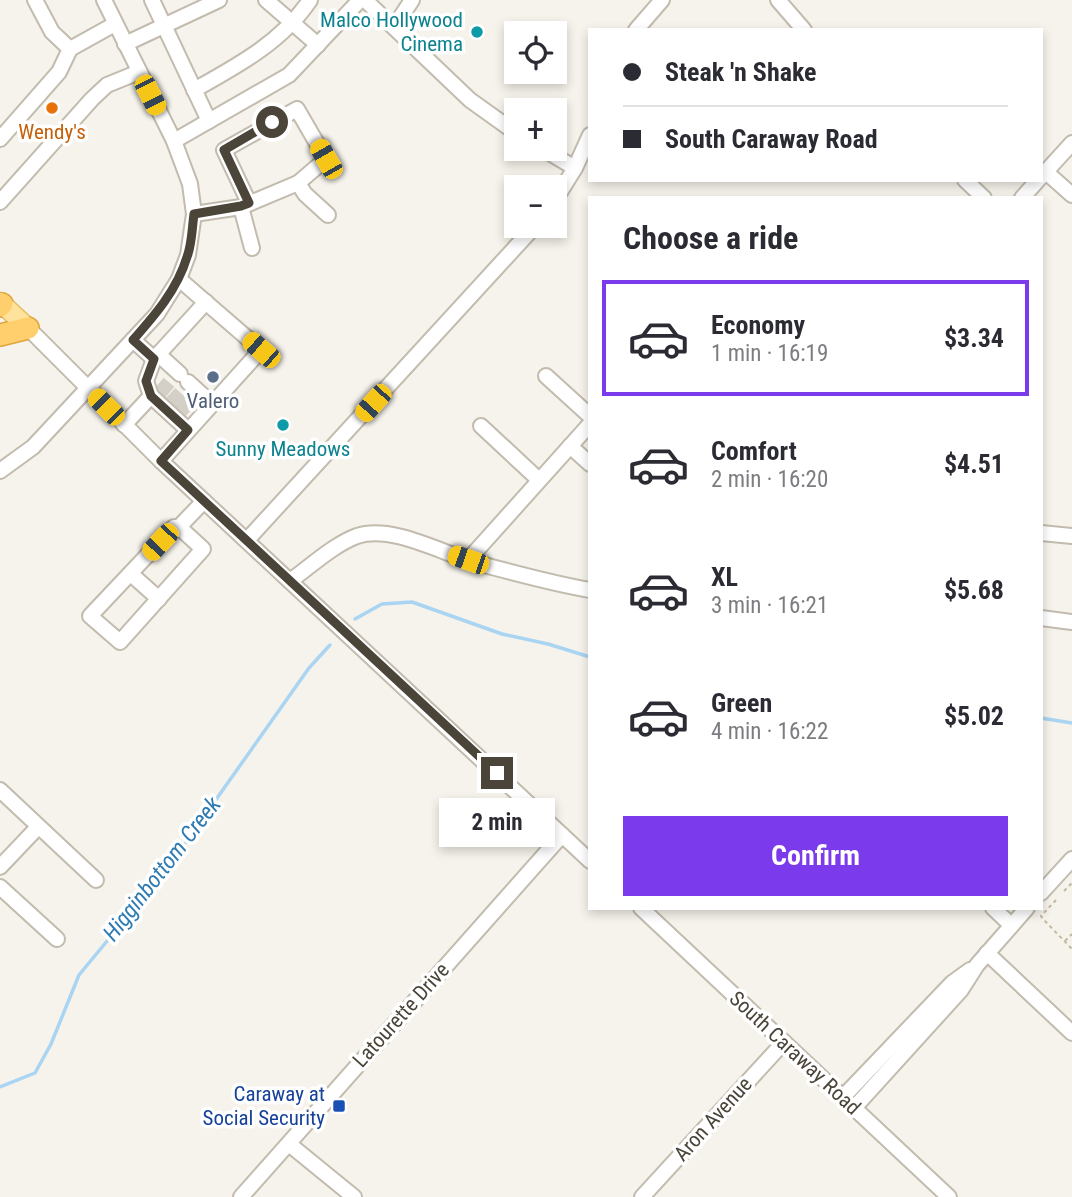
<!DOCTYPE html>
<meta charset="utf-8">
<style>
:root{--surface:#fff;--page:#f2f2f3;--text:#2b2b33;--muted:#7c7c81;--line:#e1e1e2;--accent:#7c3aed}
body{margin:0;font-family:"Roboto Condensed",sans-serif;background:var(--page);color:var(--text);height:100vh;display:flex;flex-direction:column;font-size:26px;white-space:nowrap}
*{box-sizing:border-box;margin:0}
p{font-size:23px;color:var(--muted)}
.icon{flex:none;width:38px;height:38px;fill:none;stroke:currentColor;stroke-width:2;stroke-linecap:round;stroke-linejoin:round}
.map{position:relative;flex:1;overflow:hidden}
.sheet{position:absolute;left:588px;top:196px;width:455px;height:714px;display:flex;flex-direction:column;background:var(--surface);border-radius:0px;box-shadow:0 4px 10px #0003}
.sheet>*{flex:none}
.banner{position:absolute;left:588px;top:28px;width:455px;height:154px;border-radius:0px;box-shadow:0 4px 10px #0003;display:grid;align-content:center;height:154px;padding:0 35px;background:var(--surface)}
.controls{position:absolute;left:504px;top:21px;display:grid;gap:14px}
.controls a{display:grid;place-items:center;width:63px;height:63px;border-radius:0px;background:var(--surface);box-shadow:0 4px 10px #0003;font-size:35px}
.end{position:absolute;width:32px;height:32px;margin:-16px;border:9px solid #4b4439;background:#fff;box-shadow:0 0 0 4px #fff}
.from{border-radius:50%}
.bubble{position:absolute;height:49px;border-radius:0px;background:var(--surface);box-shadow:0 4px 10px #0003;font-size:23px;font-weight:700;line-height:49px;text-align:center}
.car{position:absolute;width:21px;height:42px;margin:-21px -10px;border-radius:9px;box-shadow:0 0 5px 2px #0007;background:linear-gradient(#f5c518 24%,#345 0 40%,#f5c518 0 76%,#345 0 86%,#f5c518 0)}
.banner b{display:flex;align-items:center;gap:24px;height:66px;font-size:26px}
.banner b+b{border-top:2px solid var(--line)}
.banner i{width:18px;height:18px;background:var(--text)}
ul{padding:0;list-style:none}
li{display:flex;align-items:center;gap:21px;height:116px;margin:0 14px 10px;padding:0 21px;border:4px solid transparent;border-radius:0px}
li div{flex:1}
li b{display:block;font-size:26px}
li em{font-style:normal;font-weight:700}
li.current{border-color:var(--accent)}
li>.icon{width:63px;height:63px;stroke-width:1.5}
h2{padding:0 35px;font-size:32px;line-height:84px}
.action{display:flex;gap:14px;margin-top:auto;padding:14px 35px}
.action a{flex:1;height:80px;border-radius:0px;background:var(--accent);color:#fff;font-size:28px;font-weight:700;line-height:80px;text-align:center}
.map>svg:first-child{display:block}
</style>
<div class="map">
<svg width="1072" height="1197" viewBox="0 0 1072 1197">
<rect width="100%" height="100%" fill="#f6f3ec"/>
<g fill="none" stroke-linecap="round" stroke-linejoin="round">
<g stroke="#a9d4f2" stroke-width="3.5">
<polyline points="355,619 382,604 412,602 502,634 548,644 590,657"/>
<polyline points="1041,718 1072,723"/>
<polyline points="0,1087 35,1073 51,1044 79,975 169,866 309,668 330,645"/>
</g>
<g stroke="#d4d0c8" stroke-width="14" stroke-dasharray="14 7" stroke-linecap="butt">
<polyline points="160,393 170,381"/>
<polyline points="171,403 182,391"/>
<polyline points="180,412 191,400"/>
</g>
<g stroke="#c2bbae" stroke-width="18">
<g id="minor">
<polyline points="35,0 52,32 70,49"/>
<polyline points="152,0 209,121"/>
<polyline points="266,0 318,45"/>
<polyline points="365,0 470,100 516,133"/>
<polyline points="778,0 804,30"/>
<polyline points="394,27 412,0"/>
<polyline points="636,30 662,0"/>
<polyline points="125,44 219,0"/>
<path d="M194 90C237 66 282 42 310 0"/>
<polyline points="0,139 59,72 70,49 115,24"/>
<polyline points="174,141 289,75 360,0"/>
<polyline points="543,149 575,168"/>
<polyline points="1046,172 1072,195"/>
<polyline points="1041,177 1072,143"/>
<polyline points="965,180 984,198"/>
<polyline points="298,183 305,194 328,215"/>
<polyline points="1022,198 1038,180"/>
<polyline points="555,200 575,168 590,135"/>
<polyline points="0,202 92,99 107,85 139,72"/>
<polyline points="241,207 252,248"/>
<polyline points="194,214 241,207 298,183 326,159 297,109 224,150 249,203"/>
<polyline points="28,328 161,461 590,861"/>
<polyline points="133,340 154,359"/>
<polyline points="158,354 180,374"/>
<polyline points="546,376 590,416"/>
<polyline points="188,382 212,404"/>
<polyline points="151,396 146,381 154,359 206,302"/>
<polyline points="124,425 151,396 188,430"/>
<polyline points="481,426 539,480"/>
<polyline points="570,446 590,464"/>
<polyline points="161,461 261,350 179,279"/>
<polyline points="0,471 33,447 157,314 179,279 188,255 194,214 190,184 174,141 104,0"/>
<polyline points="179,527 174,527 90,616 120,642 203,549 179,527 204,501"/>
<polyline points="1041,533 1072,536"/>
<polyline points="247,540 535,226"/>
<polyline points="468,560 590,424"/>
<polyline points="131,574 159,599"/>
<path d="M290 581C311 566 333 545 357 536 391 525 438 551 470 561 510 572 549 583 590 590"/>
<polyline points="1041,618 1072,622"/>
<polyline points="0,790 96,880"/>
<polyline points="0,867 38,827"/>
<polyline points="0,887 57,939"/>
<polyline points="1041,893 1072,859"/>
<polyline points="641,908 949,1197"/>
<polyline points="993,908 1011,925"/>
<polyline points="987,953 1072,1033"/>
<polyline points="843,1097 952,983 970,970"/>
<polyline points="854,1108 961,990 977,965 1027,908"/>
<polyline points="289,1144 354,1197"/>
<polyline points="241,1197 562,835"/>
<polyline points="642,1197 784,1042"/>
</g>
</g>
<g stroke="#e6c16a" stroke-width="21">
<polyline id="major" points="0,302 28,328"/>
</g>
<g stroke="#e0a43c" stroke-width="24">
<g id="highway">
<polyline points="0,306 2,304"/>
<polyline points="0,335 28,328"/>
</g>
</g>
<g stroke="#c4b79f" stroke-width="2" stroke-dasharray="3.5 3.5" stroke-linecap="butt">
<polyline points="1064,891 1072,883"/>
<polyline points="1056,900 1041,916 1043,919 1072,949"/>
<polyline points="1065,941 1072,934"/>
</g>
<use href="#minor" stroke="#fff" stroke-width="14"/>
<use href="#major" stroke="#ffe39c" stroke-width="18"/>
<use href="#highway" stroke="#ffcf6e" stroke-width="21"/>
</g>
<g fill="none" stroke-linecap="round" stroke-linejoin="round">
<path stroke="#4b4439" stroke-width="9" d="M272 122 224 150 249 203 241 206 194 214C192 228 192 244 187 257 177 290 155 315 133 340L154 359 146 381 151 396 188 430 161 461 497 773"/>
</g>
<g fill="#0f9aa8" stroke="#fff" stroke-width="2.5">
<circle cx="477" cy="32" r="7"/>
<circle cx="283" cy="425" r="7"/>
</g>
<circle fill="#e8710a" stroke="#fff" stroke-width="2.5" cx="52" cy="108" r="7"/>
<circle fill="#5c6f8a" stroke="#fff" stroke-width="2.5" cx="213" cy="377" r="7"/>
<rect fill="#1a4fb4" stroke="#fff" stroke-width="2.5" x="332" y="1099" width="14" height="14" rx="3.5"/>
<g text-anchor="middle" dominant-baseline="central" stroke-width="7" stroke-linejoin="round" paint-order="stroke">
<g font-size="21" fill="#0d838f" stroke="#fff" text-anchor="end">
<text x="463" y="20">Malco Hollywood<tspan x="463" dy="24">Cinema</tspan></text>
<text x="283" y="449" text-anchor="middle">Sunny Meadows</text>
</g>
<g font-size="21" fill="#c56008" stroke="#fff">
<text x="52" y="132">Wendy's</text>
</g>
<g font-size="21" fill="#4e5e75" stroke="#fff">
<text x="213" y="401">Valero</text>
</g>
<g font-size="21" fill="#4b4439" stroke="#fff">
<text transform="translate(401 1015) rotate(-48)">Latourette Drive</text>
<text transform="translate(795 1053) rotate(43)">South Caraway Road</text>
<text transform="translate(713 1119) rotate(-48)">Aron Avenue</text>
</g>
<g font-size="21" fill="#164399" stroke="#fff" text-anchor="end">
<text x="325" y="1094">Caraway at<tspan x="325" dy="24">Social Security</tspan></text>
</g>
<g font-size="23" font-style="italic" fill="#2e7ab2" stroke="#fff">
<text transform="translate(162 869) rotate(-52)">Higginbottom Creek</text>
</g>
</g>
</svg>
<div class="controls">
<a><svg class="icon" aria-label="locate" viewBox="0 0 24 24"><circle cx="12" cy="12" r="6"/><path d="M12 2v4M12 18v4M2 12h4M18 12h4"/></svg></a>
<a>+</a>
<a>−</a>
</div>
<i class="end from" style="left:272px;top:122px"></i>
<i class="end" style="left:497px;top:773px"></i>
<div class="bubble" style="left:439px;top:798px;width:116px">2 min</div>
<i class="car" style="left:150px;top:95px;rotate:153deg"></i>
<i class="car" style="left:326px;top:159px;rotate:330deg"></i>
<i class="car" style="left:261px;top:350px;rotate:311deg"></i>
<i class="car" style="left:373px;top:403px;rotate:222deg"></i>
<i class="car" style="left:106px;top:407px;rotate:315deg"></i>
<i class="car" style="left:160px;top:542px;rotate:223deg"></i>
<i class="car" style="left:468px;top:560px;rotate:289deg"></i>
<div class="banner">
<b><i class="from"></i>Steak 'n Shake</b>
<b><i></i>South Caraway Road</b>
</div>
<section class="sheet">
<h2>Choose a ride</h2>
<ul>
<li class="current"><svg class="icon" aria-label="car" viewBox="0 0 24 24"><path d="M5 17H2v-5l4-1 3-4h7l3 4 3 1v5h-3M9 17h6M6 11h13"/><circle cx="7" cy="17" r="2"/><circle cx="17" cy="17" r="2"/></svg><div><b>Economy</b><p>1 min · 16:19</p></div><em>$3.34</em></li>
<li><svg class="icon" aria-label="car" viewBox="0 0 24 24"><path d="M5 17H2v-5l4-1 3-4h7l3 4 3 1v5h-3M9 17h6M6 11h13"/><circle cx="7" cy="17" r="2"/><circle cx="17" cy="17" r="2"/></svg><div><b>Comfort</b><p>2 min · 16:20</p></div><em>$4.51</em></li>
<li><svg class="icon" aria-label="car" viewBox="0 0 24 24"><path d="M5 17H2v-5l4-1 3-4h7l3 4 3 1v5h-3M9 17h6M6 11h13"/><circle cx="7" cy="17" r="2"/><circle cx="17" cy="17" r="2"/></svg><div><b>XL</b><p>3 min · 16:21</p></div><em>$5.68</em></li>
<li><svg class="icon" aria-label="car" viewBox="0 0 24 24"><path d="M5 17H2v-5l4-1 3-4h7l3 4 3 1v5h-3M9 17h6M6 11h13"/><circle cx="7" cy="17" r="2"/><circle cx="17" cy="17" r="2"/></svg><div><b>Green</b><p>4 min · 16:22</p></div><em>$5.02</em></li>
</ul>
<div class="action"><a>Confirm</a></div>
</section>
</div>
